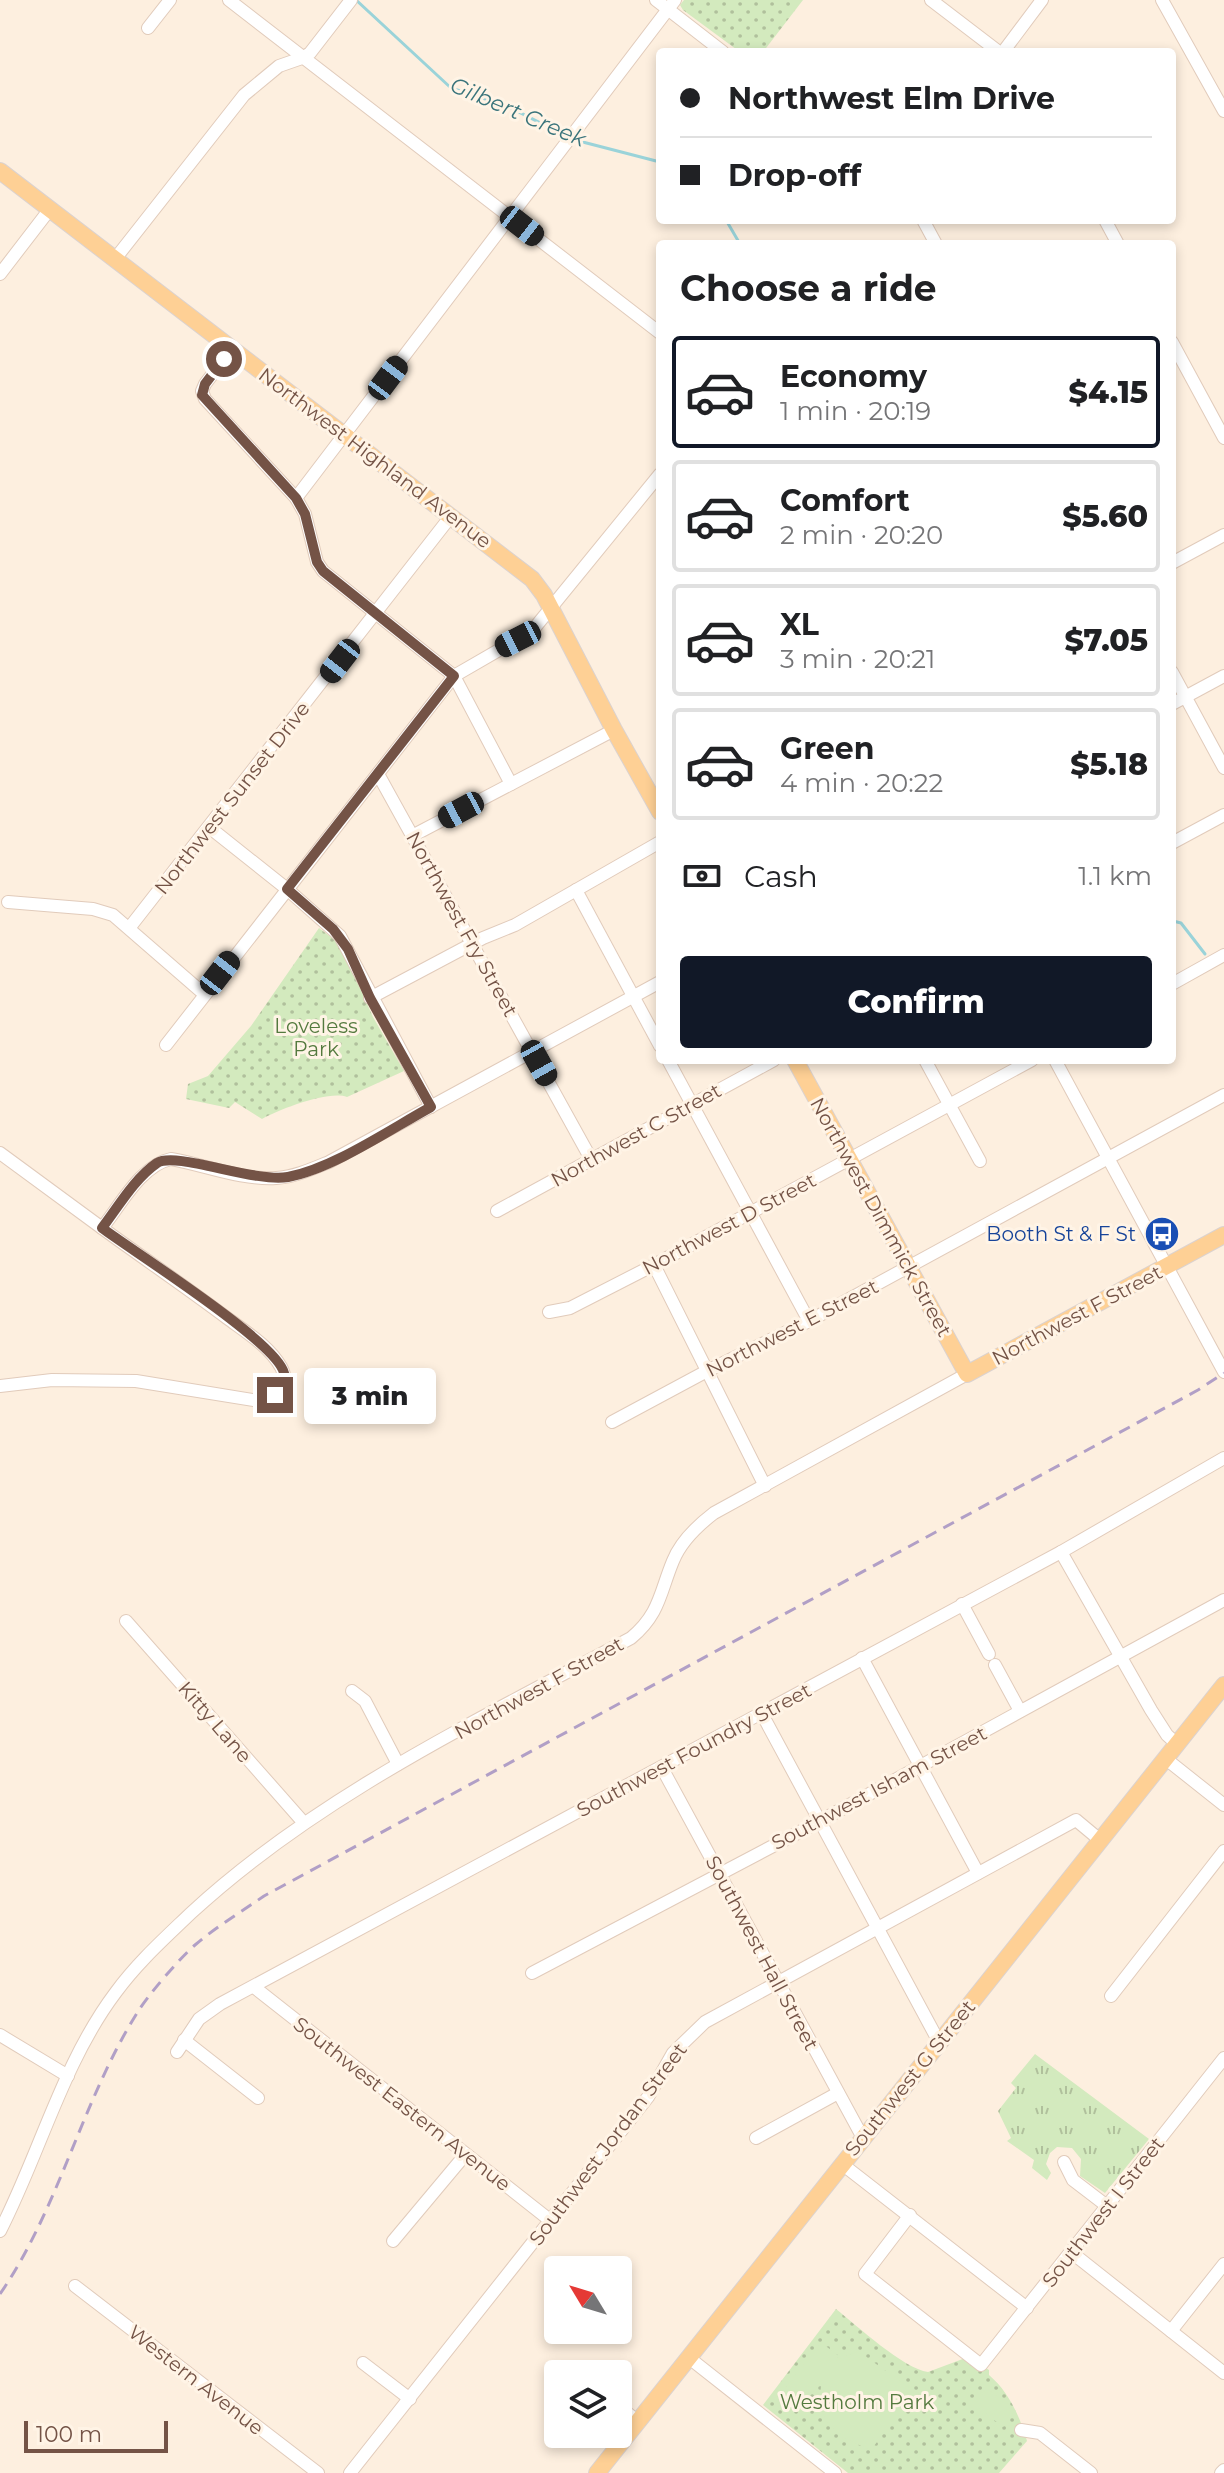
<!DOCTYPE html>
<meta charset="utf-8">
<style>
:root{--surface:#fff;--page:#f6f6f6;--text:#202124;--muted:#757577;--line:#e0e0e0;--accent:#111827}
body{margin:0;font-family:Montserrat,sans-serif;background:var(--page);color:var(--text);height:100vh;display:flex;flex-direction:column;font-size:30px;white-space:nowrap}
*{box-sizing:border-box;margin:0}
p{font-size:26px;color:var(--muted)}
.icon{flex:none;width:44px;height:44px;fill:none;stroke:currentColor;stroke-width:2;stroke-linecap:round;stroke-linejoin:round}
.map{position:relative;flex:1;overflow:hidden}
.drawer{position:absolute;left:656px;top:240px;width:520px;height:824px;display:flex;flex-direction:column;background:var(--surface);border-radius:8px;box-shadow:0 4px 12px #0003}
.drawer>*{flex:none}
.top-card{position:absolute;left:656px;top:48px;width:520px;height:176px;border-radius:8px;box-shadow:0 4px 12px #0003;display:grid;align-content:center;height:176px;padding:0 24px;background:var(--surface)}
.needle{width:52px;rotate:308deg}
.controls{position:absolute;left:544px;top:2256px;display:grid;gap:16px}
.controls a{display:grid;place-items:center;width:88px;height:88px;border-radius:8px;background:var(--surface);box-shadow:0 4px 12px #0003;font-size:40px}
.scale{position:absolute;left:24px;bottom:20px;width:144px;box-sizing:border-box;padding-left:8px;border:4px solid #745346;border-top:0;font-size:22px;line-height:28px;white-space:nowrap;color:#745346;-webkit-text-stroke:6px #fff4e6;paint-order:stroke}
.end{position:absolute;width:36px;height:36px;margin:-18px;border:10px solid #745346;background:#fff;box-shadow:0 0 0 4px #fff}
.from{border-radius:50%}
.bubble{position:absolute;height:56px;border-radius:8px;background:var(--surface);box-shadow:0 4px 12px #0003;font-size:26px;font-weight:800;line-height:56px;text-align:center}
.car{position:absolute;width:24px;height:48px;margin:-24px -12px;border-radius:10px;box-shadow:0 0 6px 2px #0007;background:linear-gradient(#222 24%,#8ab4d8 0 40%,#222 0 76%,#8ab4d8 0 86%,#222 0)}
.top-card b{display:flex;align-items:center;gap:28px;height:76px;font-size:30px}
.top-card b+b{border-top:2px solid var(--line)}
.top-card i{width:20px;height:20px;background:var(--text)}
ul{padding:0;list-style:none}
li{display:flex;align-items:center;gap:24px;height:112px;margin:0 16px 12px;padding:0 8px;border:4px solid var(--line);border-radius:8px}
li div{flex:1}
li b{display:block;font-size:30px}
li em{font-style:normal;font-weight:800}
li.current{border-color:var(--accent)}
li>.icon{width:72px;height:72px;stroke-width:1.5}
h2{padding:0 24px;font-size:36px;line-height:96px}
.pay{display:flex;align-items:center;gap:20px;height:88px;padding:0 24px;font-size:30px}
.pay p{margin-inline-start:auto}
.primary-button{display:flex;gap:16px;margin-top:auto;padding:16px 24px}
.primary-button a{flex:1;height:92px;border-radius:8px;background:var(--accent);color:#fff;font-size:32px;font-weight:800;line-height:92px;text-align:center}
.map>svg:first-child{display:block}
</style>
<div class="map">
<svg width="1224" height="2473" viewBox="0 0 1224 2473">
<defs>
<pattern id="grass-tufts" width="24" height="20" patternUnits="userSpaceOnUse" patternTransform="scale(2)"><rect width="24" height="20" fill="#d3eabe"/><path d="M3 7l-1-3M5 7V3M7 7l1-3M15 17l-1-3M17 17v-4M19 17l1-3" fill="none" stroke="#b0c09c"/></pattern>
<pattern id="park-dots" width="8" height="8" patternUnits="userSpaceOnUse" patternTransform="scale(2)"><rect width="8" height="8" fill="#d3eabe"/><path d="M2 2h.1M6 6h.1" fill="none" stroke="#b0c09c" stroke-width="1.8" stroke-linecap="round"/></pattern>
</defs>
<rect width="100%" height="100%" fill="#fdefdf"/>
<polygon fill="url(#grass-tufts)" points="1035,2054 1149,2139 1105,2193 1080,2176 1081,2159 1072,2148 1057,2147 1050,2153 1046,2164 1051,2173 1047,2180 1032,2168 1034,2160 1007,2141 1011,2138 998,2111 1016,2088 1011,2083"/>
<g fill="url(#park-dots)">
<polygon points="684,0 803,0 763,52 740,52 683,10 680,5"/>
<path d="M319 928 340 944 373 1017 404 1071 347 1097C329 1090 280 1109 262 1119L235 1102 229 1108 186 1099 188 1084 208 1076 251 1026Z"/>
<path d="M836 2309C856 2325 904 2369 928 2372L968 2357 989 2370V2375C1008 2391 1020 2416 1027 2441L999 2473H848L763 2405Z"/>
</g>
<g fill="#d3eabe">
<path d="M821 2342 820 2346 823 2344 839 2356 835 2361 858 2351 911 2389 912 2395 871 2450C834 2435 814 2422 822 2380L798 2412 778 2397Z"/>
<polygon points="987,2388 1016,2411 1003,2427 975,2405"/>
</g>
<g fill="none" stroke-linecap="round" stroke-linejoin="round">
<g stroke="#9ad3d9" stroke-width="3">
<polyline points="356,0 451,88 507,106 568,137"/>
<polyline points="575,140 660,162"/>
<polyline points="726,220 740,244"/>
<polyline points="1173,921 1181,923 1205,954"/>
</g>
<g stroke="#e1cbbb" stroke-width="14">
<g id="minor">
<polyline points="229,0 660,333"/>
<polyline points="656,0 723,52"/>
<polyline points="931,0 999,52"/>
<polyline points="1162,0 1224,111"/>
<polyline points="148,28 170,0"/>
<polyline points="1003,52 1042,0"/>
<polyline points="923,220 936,244"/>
<polyline points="1105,220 1118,244"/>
<polyline points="115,259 244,95 279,66 302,58 310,53 351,0"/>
<polyline points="0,274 50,209"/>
<polyline points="1172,342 1224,438"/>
<polyline points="232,349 205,384 202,391 205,399 296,498 305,514 317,562 323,571 454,676 511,784"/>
<polyline points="296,498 675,0"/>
<polyline points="1172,563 1224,535"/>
<polyline points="1172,672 1224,768"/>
<polyline points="1172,704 1224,676"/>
<polyline points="378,774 591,1159"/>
<polyline points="209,827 287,889 340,936 431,1107"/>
<polyline points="412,836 614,730"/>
<polyline points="1172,843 1224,815"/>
<polyline points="576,890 660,1046"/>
<polyline points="8,902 93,909 113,915 204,994"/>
<polyline points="130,927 451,516"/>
<polyline points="1172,984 1224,955"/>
<polyline points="370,998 483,938 515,925 660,842"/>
<polyline points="166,1045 454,676 532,631 660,474"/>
<polyline points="668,1060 809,1321"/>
<polyline points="925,1060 980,1161"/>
<polyline points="1055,1060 1224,1372"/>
<path d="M0 1153 102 1228C120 1206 141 1165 171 1159 205 1165 241 1180 276 1178 294 1177 312 1169 329 1162L660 982"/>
<polyline points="497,1211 774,1060"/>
<polyline points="654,1265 765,1486"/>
<polyline points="549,1312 570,1308 654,1265 1032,1060"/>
<path d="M0 1386 52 1380 136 1381 259 1401C275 1398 291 1385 281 1367 269 1346 246 1332 227 1318 186 1287 143 1258 102 1228"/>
<polyline points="612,1422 707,1371 809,1321 1224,1095"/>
<polyline points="1061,1552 1151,1710 1167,1735 1177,1744"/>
<polyline points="962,1604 989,1654"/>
<polyline points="126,1621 304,1823"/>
<polyline points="862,1658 978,1873"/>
<polyline points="995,1665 1020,1711"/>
<polyline points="352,1691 365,1701 398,1764"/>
<polyline points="762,1714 939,2042"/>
<polyline points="1166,1759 1224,1805"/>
<polyline points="662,1768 863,2138"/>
<polyline points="532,1973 809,1827 1224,1600"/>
<polyline points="254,1987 551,2221"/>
<polyline points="1111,1996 1224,1851"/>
<polyline points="0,2035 68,2076"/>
<polyline points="184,2040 258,2098"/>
<polyline points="177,2052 199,2019 220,2004 1061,1552 1224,1458"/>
<polyline points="756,2138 838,2093"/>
<polyline points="1064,2162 1073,2180 1107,2206"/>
<polyline points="842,2164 1027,2308"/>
<polyline points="910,2215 865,2274 981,2365 1224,2058"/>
<path d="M0 2231C40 2153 63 2062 116 1992 138 1962 165 1938 191 1913 319 1795 479 1720 631 1638 660 1614 660 1592 673 1561 681 1541 697 1526 714 1513L967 1374"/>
<polyline points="393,2241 465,2155"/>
<polyline points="1071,2252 1224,2373"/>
<polyline points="75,2286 318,2473"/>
<polyline points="1171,2331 1224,2264"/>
<polyline points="688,2357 835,2473"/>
<polyline points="363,2363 410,2399"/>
<polyline points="578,2374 580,2374"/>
<polyline points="618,2405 637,2421"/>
<polyline points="1021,2430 1040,2433 1091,2473"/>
<polyline points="350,2473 648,2097 673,2053 705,2022 1076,1820 1100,1840"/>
<polyline points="1221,2473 1224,2470"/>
</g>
</g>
<g stroke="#dbd2cf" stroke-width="18">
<g id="major">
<polyline points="0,171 532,579 544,595 614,730 660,812"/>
<polyline points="795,1060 967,1374 1224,1235"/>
<polyline points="597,2473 1224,1685"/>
</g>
</g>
<use href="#minor" stroke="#fff" stroke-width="12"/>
<use href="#major" stroke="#fed095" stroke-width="16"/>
<path stroke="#b19fc6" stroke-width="3" stroke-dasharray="12 8" stroke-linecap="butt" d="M0 2294C60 2207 82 2099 139 2010 150 1993 179 1959 195 1945 216 1927 241 1912 264 1896L1198 1390 1224 1373"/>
</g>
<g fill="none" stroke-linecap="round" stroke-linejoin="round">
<path stroke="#745346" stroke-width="10" d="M224 359 205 384 202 395 296 498 305 514 317 562 323 571 454 676 287 889 333 929 348 949 370 998 431 1107C389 1130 334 1168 288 1177 254 1183 176 1151 157 1163 135 1178 118 1207 102 1228 134 1252 277 1342 284 1373 286 1382 281 1389 275 1395"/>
</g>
<defs>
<g id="bus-disc" transform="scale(1.8)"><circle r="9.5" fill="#1a4fb4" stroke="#fff4e6"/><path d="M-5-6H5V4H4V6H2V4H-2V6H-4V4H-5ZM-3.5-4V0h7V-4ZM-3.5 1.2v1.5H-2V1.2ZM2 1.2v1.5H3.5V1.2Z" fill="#fff"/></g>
</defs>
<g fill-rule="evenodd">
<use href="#bus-disc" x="1162" y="1234"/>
</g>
<g text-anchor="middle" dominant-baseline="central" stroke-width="6" stroke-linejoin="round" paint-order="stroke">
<g font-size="20" fill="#745346" stroke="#fff4e6">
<text transform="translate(375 458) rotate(37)">Northwest Highland Avenue</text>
<text transform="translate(232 798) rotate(-52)">Northwest Sunset Drive</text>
<text transform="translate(462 924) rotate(61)">Northwest Fry Street</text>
<text transform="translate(636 1135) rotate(-29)">Northwest C Street</text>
<text transform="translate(881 1217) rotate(61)">Northwest Dimmick Street</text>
<text transform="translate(729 1224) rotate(-28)">Northwest D Street</text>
<text transform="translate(1077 1315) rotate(-28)">Northwest F Street</text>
<text transform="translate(792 1328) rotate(-27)">Northwest E Street</text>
<text transform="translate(539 1688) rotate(-29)">Northwest F Street</text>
<text transform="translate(215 1722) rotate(49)">Kitty Lane</text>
<text transform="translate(694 1750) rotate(-28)">Southwest Foundry Street</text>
<text transform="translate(879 1788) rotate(-28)">Southwest Isham Street</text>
<text transform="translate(762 1953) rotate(62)">Southwest Hall Street</text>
<text transform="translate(910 2078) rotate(-51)">Southwest G Street</text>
<text transform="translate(402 2104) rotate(38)">Southwest Eastern Avenue</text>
<text transform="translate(608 2144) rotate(-53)">Southwest Jordan Street</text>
<text transform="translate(1103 2212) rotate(-52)">Southwest I Street</text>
<text transform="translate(196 2380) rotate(38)">Western Avenue</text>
</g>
<g font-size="20" fill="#547a3e" stroke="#fff4e6">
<text x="316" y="1026">Loveless<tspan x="316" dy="23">Park</tspan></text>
<text x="857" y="2402">Westholm Park</text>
</g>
<g font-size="20" fill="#164399" stroke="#fff4e6" text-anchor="end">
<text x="1136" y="1234">Booth St &amp; F St</text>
</g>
<g font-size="22" font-style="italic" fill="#3a747b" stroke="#fff4e6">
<text transform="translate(518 112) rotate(23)">Gilbert Creek</text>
</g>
</g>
</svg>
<div class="controls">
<a><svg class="needle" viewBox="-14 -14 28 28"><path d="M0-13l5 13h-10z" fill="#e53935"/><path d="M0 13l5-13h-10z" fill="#757577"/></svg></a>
<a><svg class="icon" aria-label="layers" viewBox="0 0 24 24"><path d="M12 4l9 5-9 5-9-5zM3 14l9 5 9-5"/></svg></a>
</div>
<div class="scale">100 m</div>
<i class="end from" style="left:224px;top:359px"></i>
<i class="end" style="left:275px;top:1395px"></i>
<div class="bubble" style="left:304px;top:1368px;width:132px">3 min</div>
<i class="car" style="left:522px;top:226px;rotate:128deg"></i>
<i class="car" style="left:388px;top:378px;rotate:37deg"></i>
<i class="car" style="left:518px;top:639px;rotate:243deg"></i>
<i class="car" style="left:340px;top:661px;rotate:218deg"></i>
<i class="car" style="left:461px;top:810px;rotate:242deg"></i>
<i class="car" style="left:220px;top:973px;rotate:38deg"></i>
<i class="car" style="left:539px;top:1063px;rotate:151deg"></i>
<div class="top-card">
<b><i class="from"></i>Northwest Elm Drive</b>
<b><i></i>Drop-off</b>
</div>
<section class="drawer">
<h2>Choose a ride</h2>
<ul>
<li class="current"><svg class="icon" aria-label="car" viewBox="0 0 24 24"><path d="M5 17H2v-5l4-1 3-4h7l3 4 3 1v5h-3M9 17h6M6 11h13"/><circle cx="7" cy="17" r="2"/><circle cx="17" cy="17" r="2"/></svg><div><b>Economy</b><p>1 min · 20:19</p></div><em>$4.15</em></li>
<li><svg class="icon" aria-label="car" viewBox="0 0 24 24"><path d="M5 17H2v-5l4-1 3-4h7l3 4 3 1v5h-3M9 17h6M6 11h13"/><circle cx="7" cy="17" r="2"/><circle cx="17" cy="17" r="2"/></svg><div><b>Comfort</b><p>2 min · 20:20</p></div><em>$5.60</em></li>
<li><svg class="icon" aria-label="car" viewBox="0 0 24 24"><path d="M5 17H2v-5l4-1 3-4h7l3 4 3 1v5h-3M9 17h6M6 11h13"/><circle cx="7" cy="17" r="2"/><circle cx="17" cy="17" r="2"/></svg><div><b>XL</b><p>3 min · 20:21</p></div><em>$7.05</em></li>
<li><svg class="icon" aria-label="car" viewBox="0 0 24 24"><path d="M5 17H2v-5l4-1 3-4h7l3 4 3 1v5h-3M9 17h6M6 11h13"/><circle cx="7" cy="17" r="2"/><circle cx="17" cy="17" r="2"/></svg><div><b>Green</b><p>4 min · 20:22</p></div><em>$5.18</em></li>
</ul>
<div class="pay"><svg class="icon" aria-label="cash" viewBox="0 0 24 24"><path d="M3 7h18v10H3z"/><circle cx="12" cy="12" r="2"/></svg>Cash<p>1.1 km</p></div>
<div class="primary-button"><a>Confirm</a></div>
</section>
</div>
